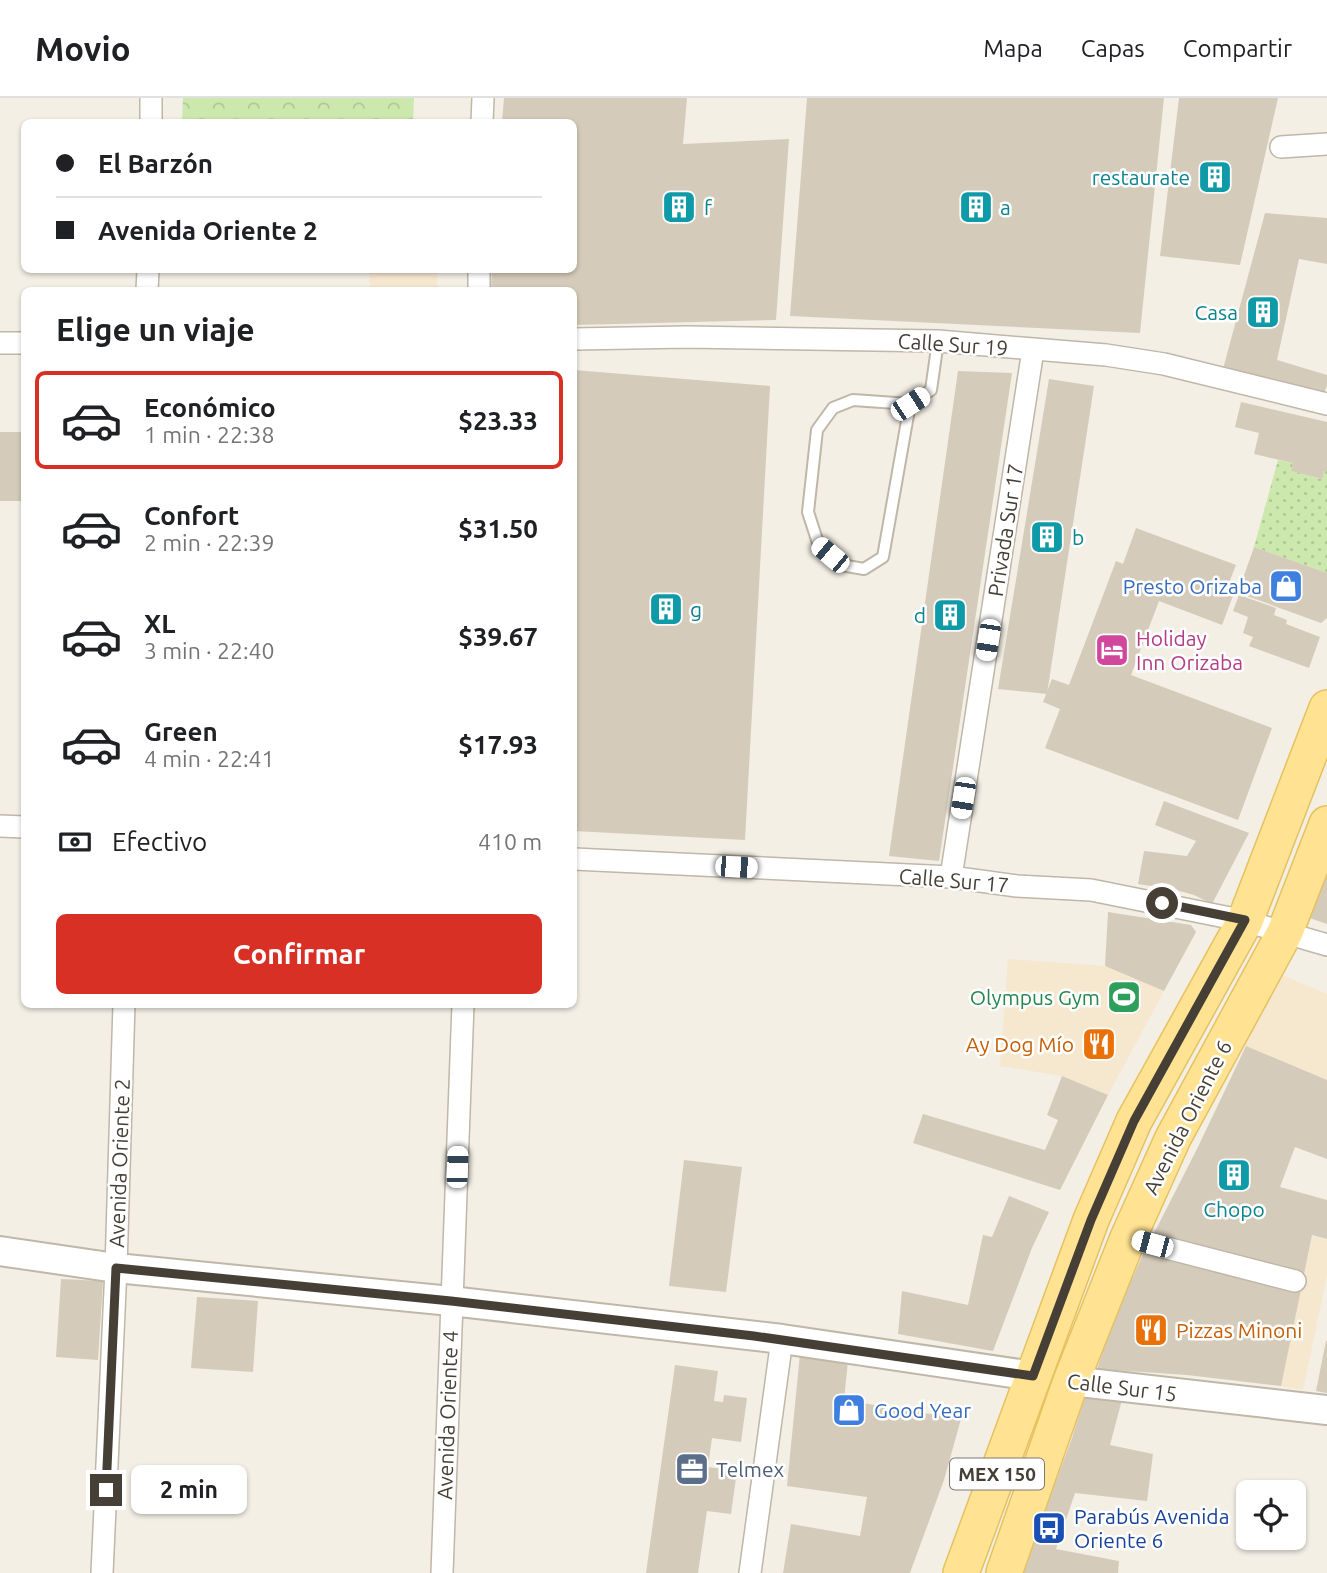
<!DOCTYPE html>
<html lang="es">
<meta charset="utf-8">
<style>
:root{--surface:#fff;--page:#f6f6f6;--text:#202124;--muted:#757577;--line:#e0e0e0;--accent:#d93025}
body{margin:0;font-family:Ubuntu,sans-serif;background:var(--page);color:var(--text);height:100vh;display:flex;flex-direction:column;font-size:26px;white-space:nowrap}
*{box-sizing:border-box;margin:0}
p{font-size:23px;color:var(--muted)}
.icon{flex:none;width:38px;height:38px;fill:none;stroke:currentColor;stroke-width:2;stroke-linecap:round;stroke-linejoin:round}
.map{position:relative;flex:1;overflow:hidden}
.details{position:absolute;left:21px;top:189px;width:556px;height:721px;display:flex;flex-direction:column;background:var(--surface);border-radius:10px;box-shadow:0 2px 5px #0004}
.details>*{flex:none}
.top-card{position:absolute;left:21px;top:21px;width:556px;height:154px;border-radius:10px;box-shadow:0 2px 5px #0004;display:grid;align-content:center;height:154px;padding:0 35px;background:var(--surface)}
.buttons{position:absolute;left:1236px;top:1382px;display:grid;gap:14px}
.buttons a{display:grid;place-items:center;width:70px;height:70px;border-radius:10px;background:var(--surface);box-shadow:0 2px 5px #0004;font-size:35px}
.end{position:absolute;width:32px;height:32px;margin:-16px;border:9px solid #463f35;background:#fff;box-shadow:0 0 0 4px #fff}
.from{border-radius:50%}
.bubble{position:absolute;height:49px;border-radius:10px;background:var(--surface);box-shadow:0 2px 5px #0004;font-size:23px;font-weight:700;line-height:49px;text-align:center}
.car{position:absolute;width:21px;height:42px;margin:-21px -10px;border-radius:9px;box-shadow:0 0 5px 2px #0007;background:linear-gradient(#fff 24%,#345 0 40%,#fff 0 76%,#345 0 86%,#fff 0)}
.top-card b{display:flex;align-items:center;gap:24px;height:66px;font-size:26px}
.top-card b+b{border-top:2px solid var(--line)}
.top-card i{width:18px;height:18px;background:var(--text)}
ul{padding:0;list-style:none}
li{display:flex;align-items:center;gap:21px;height:98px;margin:0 14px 10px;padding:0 21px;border:4px solid transparent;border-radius:10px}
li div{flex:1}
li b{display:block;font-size:26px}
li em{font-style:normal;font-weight:700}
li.on{border-color:var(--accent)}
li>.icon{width:63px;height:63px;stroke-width:1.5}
h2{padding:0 35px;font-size:32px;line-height:84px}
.pay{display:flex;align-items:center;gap:18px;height:77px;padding:0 35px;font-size:26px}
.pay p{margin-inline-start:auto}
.action{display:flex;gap:14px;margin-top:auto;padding:14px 35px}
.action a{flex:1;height:80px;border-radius:10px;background:var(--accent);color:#fff;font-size:28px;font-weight:700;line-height:80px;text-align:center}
header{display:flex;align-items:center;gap:42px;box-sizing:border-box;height:98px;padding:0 35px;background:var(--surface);border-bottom:2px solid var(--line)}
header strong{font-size:33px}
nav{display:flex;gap:38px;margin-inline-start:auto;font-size:24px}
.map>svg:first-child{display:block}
</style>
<header>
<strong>Movio</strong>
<nav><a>Mapa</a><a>Capas</a><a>Compartir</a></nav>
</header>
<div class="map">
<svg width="1327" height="1475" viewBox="0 0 1327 1475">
<defs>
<pattern id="grass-dots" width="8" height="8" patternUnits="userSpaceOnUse" patternTransform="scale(1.75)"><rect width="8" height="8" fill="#cce8ad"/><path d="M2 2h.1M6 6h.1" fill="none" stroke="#b1c895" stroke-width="1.8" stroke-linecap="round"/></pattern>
<pattern id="forest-crowns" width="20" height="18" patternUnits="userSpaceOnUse" patternTransform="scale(1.75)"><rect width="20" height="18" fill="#cce8ad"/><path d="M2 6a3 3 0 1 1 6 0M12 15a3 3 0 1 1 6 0" fill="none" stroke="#b1c895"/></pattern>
</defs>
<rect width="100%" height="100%" fill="#f3efe5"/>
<g fill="#f6e7cf">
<polygon points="369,172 437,172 438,192 370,192"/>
<polygon points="1008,861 1105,868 1164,893 1108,997 1062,978 1000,968"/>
<polygon points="1280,876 1327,896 1327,982 1245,948"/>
<polygon points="1312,1138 1327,1141 1327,1177 1303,1292 1281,1288"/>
</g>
<polygon fill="url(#grass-dots)" points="1278,362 1293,365 1292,373 1321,381 1324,373 1327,373 1327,475 1254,449"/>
<polygon fill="url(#forest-crowns)" points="183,0 414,0 413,24 182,24"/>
<g fill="#d5cbba">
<polygon points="504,0 687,0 683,46 789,41 776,222 574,227 574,192 491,192 492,172 574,172 574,24 502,24"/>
<polygon points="807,0 1164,0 1140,235 790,218"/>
<polygon points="1179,0 1278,0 1240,167 1160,158"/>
<polygon points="1265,115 1327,120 1327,166 1299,161 1277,262 1327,277 1327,288 1323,297 1223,271"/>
<polygon points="574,272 770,288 745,742 574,733"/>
<polygon points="958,273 1012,275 939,763 889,758"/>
<polygon points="1049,281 1094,288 1047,596 998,591"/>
<polygon points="1241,304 1327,324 1327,373 1324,373 1322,381 1291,373 1293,365 1254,356 1259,335 1235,329"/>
<rect x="0" y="334" width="24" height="69"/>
<polygon points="1136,430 1236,467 1226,492 1234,495 1222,527 1159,503 1131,577 1272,630 1238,722 1045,650 1060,611 1043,604 1052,581 1069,587 1116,463 1123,466"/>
<polygon points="1254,449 1327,475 1327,520 1321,525 1247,498 1250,490 1241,486"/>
<polygon points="1239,497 1276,510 1274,517 1287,522 1286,526 1320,539 1309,570 1249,548 1253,539 1243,535 1248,519 1233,513"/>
<polygon points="1164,703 1249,735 1212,806 1194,797 1176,792 1138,786 1144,753 1187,758 1196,743 1155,727"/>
<polygon points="1327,757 1327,826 1301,817"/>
<polygon points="1108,814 1191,827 1196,834 1164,893 1105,868"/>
<polygon points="1246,948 1327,982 1327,1061 1295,1049 1280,1089 1327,1102 1327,1141 1312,1137 1303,1181 1150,1143 1197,1051"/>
<polygon points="1062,978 1108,997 1060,1092 913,1045 923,1016 1045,1052 1058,1022 1047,1017"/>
<polygon points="684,1062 742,1069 726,1194 669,1188"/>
<polygon points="1009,1098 1049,1114 1032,1150 993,1253 898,1236 902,1193 968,1207 983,1137 992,1139"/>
<polygon points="1147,1147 1302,1187 1281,1288 1187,1277 1097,1271 1127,1180 1132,1181"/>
<polygon points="61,1181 103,1183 98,1262 56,1259"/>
<polygon points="197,1199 258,1203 253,1274 191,1270"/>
<polygon points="1326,1243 1327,1243 1327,1295 1316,1293"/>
<polygon points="800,1256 848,1263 844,1302 961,1321 944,1382 910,1475 783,1475 791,1426 860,1438 867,1399 787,1388"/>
<polygon points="675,1267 718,1273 714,1303 723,1304 724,1297 747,1300 741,1344 712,1340 708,1369 737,1373 731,1416 707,1413 698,1475 646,1475"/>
<polygon points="1086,1295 1123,1298 1110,1347 1153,1356 1147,1403 1075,1395 1056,1451 1119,1463 1118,1475 1022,1475 1072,1340"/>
</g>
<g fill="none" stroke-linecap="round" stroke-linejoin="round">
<g stroke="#bfb7a7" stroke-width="14">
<polyline id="service" points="910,306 853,302 833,310 817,332 808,414 819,448 841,467 864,471 883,459 910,306 931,292 938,243"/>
</g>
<g stroke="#bfb7a7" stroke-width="24">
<g id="minor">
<polyline points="151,24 151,0"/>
<polyline points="482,24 483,0"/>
<polyline points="1281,49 1327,46"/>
<polyline points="147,192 148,172"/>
<polyline points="479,192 479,172"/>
<polyline points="574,241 687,239 938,243 1106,257 1164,266 1327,306"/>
<polyline points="0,245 24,245"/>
<polyline points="0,728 24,729"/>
<polyline points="574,761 951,779 1017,788 1091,792 1245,823 1327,847"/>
<polyline points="951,779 1033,252"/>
<polyline points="1128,1140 1295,1183"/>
<polyline points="102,1475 116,1170 124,906"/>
<polyline points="442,1475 463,906"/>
<polyline points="750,1475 782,1241"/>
</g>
</g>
<g stroke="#bfb7a7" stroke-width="32">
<g id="tertiary">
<polyline points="0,1153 116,1170 451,1203 782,1241 1033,1278"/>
<polyline points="1071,1283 1327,1312"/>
</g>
</g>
<g stroke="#e6c160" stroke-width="38">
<g id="primary">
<polyline points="961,1475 1091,1122 1134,1023 1245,823 1327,610"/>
<polyline points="1004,1475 1071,1283 1128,1140 1173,1040 1285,834 1327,726"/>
</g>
</g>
<use href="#service" stroke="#fff" stroke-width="10"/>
<use href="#minor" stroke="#fff" stroke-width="21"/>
<use href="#tertiary" stroke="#fff" stroke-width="28"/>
<use href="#primary" stroke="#ffe392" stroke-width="35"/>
</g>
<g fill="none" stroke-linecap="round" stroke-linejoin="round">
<polyline stroke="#463f35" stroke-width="9" points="106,1392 116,1170 451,1203 754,1238 1033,1278 1091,1122 1134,1023 1245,822 1162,805"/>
</g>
<defs>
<g id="building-square" transform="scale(1.75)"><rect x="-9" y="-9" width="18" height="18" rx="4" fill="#0f9aa8" stroke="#fff"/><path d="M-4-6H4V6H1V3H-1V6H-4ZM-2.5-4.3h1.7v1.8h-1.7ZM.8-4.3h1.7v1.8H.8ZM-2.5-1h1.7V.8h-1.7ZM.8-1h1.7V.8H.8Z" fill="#fff"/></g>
<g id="shop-square" transform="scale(1.75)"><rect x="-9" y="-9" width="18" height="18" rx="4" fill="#3f7fe0" stroke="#fff"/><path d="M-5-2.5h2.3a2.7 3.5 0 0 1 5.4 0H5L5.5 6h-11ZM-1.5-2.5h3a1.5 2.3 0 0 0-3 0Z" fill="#fff"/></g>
<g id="hotel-square" transform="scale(1.75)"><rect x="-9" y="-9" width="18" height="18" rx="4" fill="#d1479c" stroke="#fff"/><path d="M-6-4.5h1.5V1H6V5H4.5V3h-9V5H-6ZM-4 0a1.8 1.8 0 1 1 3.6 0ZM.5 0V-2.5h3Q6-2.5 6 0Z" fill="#fff"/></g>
<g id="stadium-square" transform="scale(1.75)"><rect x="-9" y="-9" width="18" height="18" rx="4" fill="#2e9e5b" stroke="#fff"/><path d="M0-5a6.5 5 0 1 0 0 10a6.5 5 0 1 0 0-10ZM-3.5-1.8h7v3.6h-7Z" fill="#fff"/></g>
<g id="restaurant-square" transform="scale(1.75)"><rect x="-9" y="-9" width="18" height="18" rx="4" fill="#e8710a" stroke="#fff"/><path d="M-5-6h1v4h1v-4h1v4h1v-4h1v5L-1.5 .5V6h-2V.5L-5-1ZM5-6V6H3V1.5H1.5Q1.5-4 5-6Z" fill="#fff"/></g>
<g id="office-square" transform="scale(1.75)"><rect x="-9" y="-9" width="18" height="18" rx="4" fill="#5c6f8a" stroke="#fff"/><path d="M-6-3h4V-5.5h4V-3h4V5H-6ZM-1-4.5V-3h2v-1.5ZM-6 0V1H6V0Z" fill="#fff"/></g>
<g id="bus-square" transform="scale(1.75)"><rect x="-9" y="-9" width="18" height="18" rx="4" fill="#1a4fb4" stroke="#fff"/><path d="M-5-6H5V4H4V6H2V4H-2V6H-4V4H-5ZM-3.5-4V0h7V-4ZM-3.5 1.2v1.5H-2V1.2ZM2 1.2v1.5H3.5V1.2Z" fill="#fff"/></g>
</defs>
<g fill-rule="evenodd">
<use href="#building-square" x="1215" y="79"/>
<use href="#building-square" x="679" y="109"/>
<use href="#building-square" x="976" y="109"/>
<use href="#building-square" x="1263" y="214"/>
<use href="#building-square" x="1047" y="439"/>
<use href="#shop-square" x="1286" y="488"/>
<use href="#building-square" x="666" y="511"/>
<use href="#building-square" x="950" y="517"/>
<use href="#hotel-square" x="1112" y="552"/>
<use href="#stadium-square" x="1124" y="899"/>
<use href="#restaurant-square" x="1099" y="946"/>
<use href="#building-square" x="1234" y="1077"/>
<use href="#restaurant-square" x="1151" y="1232"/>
<use href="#shop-square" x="849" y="1312"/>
<use href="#office-square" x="692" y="1371"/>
<use href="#bus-square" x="1049" y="1430"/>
</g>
<g text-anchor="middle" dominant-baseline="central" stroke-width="5" stroke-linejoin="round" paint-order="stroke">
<rect fill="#fff" stroke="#7e7972" stroke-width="2" x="950" y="1360.5" width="94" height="31" rx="5"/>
<g font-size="19" font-weight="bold" fill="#463f35">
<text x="997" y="1376">MEX 150</text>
</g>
<g font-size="21" fill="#0d838f" stroke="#fff" text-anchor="start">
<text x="1190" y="79" text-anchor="end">restaurate</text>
<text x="704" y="109">f</text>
<text x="1000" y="109">a</text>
<text x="1238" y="214" text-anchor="end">Casa</text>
<text x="1072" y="439">b</text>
<text x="690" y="511">g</text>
<text x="926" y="517" text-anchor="end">d</text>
<text x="1234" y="1111" text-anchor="middle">Chopo</text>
</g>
<g font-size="21" fill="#463f35" stroke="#fff">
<text transform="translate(953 246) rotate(4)">Calle Sur 19</text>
<text transform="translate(1005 432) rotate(-81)">Privada Sur 17</text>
<text transform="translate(954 782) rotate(5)">Calle Sur 17</text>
<text transform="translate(1187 1019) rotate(-63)">Avenida Oriente 6</text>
<text transform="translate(119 1065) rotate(-88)">Avenida Oriente 2</text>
<text transform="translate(1122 1289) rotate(7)">Calle Sur 15</text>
<text transform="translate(447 1317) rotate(-88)">Avenida Oriente 4</text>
</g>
<g font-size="21" fill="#366cbe" stroke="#fff" text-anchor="end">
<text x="1262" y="488">Presto Orizaba</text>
<text x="874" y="1312" text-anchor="start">Good Year</text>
</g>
<g font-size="21" fill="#b23c85" stroke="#fff" text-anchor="start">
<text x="1136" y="540">Holiday<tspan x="1136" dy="24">Inn Orizaba</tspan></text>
</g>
<g font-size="21" fill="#27864d" stroke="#fff" text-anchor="end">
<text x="1100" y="899">Olympus Gym</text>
</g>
<g font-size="21" fill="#c56008" stroke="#fff" text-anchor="end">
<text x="1074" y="946">Ay Dog Mío</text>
<text x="1176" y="1232" text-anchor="start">Pizzas Minoni</text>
</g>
<g font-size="21" fill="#4e5e75" stroke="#fff" text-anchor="start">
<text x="716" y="1371">Telmex</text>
</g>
<g font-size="21" fill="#164399" stroke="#fff" text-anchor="start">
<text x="1074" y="1418">Parabús Avenida<tspan x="1074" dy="24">Oriente 6</tspan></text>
</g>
</g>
</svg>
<div class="buttons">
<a><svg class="icon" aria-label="locate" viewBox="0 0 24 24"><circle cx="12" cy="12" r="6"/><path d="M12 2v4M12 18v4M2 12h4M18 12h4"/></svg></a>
</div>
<i class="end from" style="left:1162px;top:805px"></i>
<i class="end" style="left:106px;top:1392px"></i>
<div class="bubble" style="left:131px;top:1367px;width:116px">2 min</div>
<i class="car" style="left:910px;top:306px;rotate:57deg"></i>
<i class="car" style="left:830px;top:457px;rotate:310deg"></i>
<i class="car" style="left:988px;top:542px;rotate:189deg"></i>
<i class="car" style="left:963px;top:700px;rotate:189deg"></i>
<i class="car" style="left:736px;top:769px;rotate:93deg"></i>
<i class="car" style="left:457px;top:1069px;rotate:2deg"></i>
<i class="car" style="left:1152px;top:1146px;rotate:285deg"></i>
<div class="top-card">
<b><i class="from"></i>El Barzón</b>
<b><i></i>Avenida Oriente 2</b>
</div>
<section class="details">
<h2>Elige un viaje</h2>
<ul>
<li class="on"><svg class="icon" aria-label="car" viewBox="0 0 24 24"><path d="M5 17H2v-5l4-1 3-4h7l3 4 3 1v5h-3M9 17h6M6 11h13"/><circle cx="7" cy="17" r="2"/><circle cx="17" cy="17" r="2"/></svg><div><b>Económico</b><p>1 min · 22:38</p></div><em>$23.33</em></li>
<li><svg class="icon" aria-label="car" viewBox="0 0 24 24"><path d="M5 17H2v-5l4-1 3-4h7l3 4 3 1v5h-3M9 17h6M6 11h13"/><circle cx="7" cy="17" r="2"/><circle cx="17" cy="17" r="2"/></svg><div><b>Confort</b><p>2 min · 22:39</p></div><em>$31.50</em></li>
<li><svg class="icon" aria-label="car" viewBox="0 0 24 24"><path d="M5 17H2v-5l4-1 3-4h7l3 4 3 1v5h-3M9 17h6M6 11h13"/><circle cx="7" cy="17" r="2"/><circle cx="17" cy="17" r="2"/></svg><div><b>XL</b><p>3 min · 22:40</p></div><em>$39.67</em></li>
<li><svg class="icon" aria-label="car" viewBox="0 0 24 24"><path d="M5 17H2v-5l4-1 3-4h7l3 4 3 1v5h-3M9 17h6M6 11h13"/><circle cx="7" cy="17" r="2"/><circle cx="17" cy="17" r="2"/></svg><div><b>Green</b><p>4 min · 22:41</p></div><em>$17.93</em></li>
</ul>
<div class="pay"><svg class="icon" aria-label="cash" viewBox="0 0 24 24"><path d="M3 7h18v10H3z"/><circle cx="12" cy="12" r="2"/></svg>Efectivo<p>410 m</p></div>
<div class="action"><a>Confirmar</a></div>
</section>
</div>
